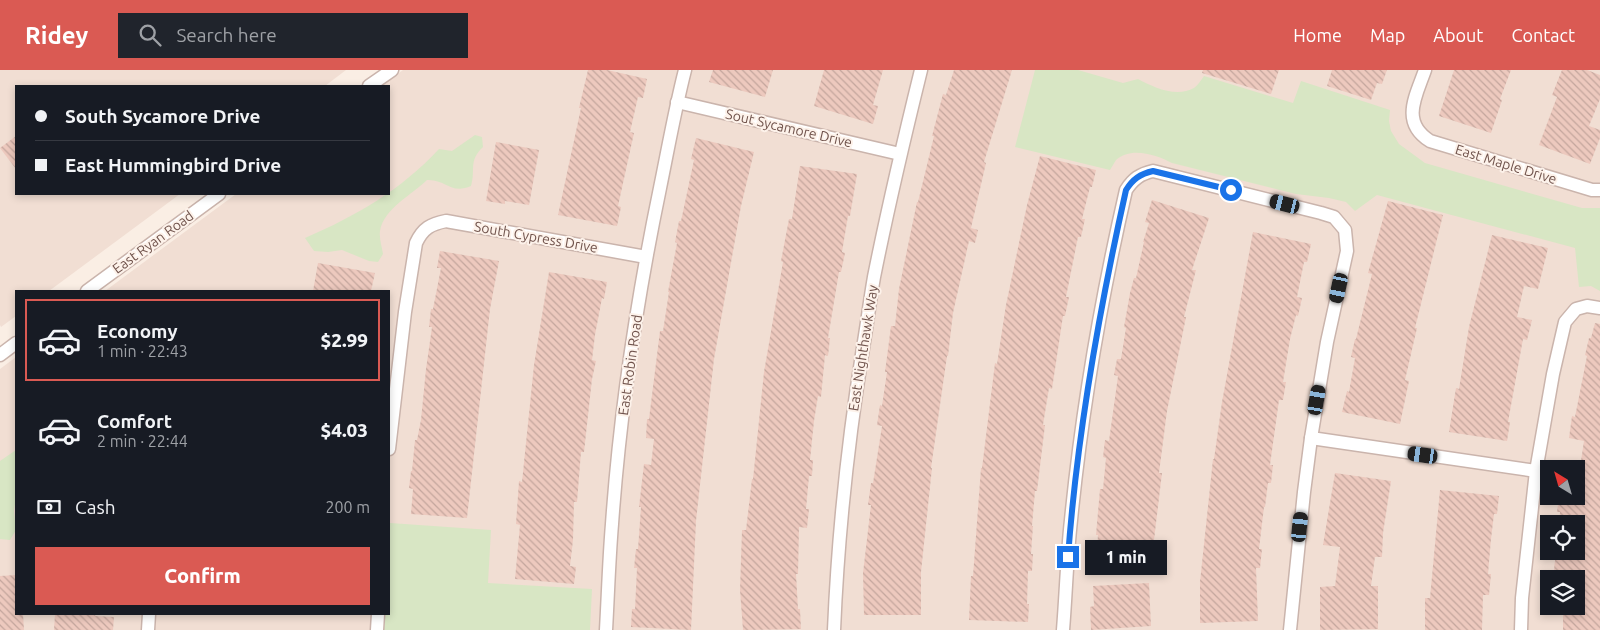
<!DOCTYPE html>
<meta charset="utf-8">
<style>
:root{--surface:#171b24;--page:#20242c;--text:#f1f3f6;--muted:#9ea1a6;--line:#363941;--accent:#da5a53}
body{margin:0;font-family:Ubuntu,sans-serif;background:var(--page);color:var(--text);height:100vh;display:flex;flex-direction:column;font-size:19px;white-space:nowrap}
*{box-sizing:border-box;margin:0}
p{font-size:16px;color:var(--muted)}
.icon{flex:none;width:28px;height:28px;fill:none;stroke:currentColor;stroke-width:2;stroke-linecap:round;stroke-linejoin:round}
.map{position:relative;flex:1;overflow:hidden}
.side{position:absolute;left:15px;top:220px;width:375px;height:325px;display:flex;flex-direction:column;background:var(--surface);border-radius:0px;box-shadow:0 2px 8px #0003}
.side>*{flex:none}
.top-card{position:absolute;left:15px;top:15px;width:375px;height:110px;border-radius:0px;box-shadow:0 2px 8px #0003;display:grid;align-content:center;height:110px;padding:0 20px;background:var(--surface)}
.needle{width:32px;rotate:323deg}
.fabs{position:absolute;left:1540px;top:390px;display:grid;gap:10px}
.fabs a{display:grid;place-items:center;width:45px;height:45px;border-radius:0px;background:var(--surface);box-shadow:0 2px 8px #0003;font-size:25px}
.end{position:absolute;width:22px;height:22px;margin:-11px;border:6px solid #1a73e8;background:#fff;box-shadow:0 0 0 2px #fff}
.from{border-radius:50%}
.bubble{position:absolute;height:35px;border-radius:0px;background:var(--surface);box-shadow:0 2px 8px #0003;font-size:16px;font-weight:800;line-height:35px;text-align:center}
.car{position:absolute;width:15px;height:30px;margin:-15px -8px;border-radius:6px;box-shadow:0 0 4px 1px #0007;background:linear-gradient(#222 24%,#8ab4d8 0 40%,#222 0 76%,#8ab4d8 0 86%,#222 0)}
.top-card b{display:flex;align-items:center;gap:18px;height:48px;font-size:19px}
.top-card b+b{border-top:1px solid var(--line)}
.top-card i{width:12px;height:12px;background:var(--text)}
ul{padding:9px 0 0;list-style:none}
li{display:flex;align-items:center;gap:15px;height:82px;margin:0 10px 8px;padding:0 10px;border:2px solid transparent;border-radius:0px}
li div{flex:1}
li b{display:block;font-size:19px}
li em{font-style:normal;font-weight:800}
li.active{border-color:var(--accent)}
li>.icon{width:45px;height:45px;stroke-width:1.5}
.pay{display:flex;align-items:center;gap:12px;height:55px;padding:0 20px;font-size:19px}
.pay p{margin-inline-start:auto}
.button{display:flex;gap:10px;margin-top:auto;padding:10px 20px}
.button a{flex:1;height:58px;border-radius:0px;background:var(--accent);color:#fff;font-size:20px;font-weight:800;line-height:58px;text-align:center}
header{display:flex;align-items:center;gap:30px;box-sizing:border-box;height:70px;padding:0 25px;background:var(--accent);color:#fff}
header strong{font-size:24px}
nav{display:flex;gap:28px;margin-inline-start:auto;font-size:18px}
.search{width:350px;height:45px;background:var(--page);display:flex;align-items:center;gap:12px;box-sizing:border-box;padding:0 18px;border-radius:0px;color:var(--muted);font-size:19px}
.map>svg:first-child{display:block}
</style>
<header>
<strong>Ridey</strong>
<div class="search"><svg class="icon" aria-label="search" viewBox="0 0 24 24"><circle cx="10" cy="10" r="6"/><path d="M15 15l6 6"/></svg>Search here</div>
<nav><a>Home</a><a>Map</a><a>About</a><a>Contact</a></nav>
</header>
<div class="map">
<svg width="1600" height="560" viewBox="0 0 1600 560">
<defs>
<pattern id="building-back-hatch" width="6" height="6" patternUnits="userSpaceOnUse" patternTransform="scale(1.25)"><rect width="6" height="6" fill="#edc9be"/><path d="M-1 5l2 2M0 0l6 6M5-1l2 2" fill="none" stroke="#c4a69d"/></pattern>
</defs>
<rect width="100%" height="100%" fill="#faeee4"/>
<g fill="#f1ded3" fill-rule="evenodd">
<polygon points="0,0 346,0 325,16 16,16 16,124 180,124 49,221 16,221 16,246 1,257 0,255"/>
<path d="M403 0H1600V560H0V299L16 287V544H389V221H105L236 124H389V16H381ZM1549 399H1576V426H1549ZM1549 454H1576V481H1549ZM1549 509H1576V536H1549Z"/>
</g>
<g fill="#d8e6c4">
<path d="M1035 0H1078L1123 13 1138 9C1153 17 1176 28 1194 18 1198 15 1201 10 1204 6L1293 33 1301 11 1390 40 1389 51 1391 61 1399 74 1425 93 1582 138H1600V221L1591 216 1579 217 1575 178 1377 125 1355 141 1346 132 1329 128 1296 124 1172 93C1157 85 1131 76 1116 90 1114 93 1112 97 1110 100L1015 77Z"/>
<path d="M475 65 482 67 483 77C468 91 476 100 471 116 451 125 446 109 427 110 412 125 384 138 380 161 379 169 382 177 383 184L378 192 369 191 342 180 328 182 314 181 305 168C356 146 401 120 439 79L452 81Z"/>
<polygon points="16,380 16,428 14,441 16,460 10,470 0,469 0,391"/>
<polygon points="390,453 491,460 488,513 592,519 590,560 383,560 384,544 389,544"/>
</g>
<g fill="url(#building-back-hatch)">
<polygon points="588,0 607,0 647,9 643,28 638,27 630,62 634,63 618,136 621,137 617,156 558,145 581,38 579,38"/>
<polygon points="713,0 773,0 765,27 709,12"/>
<polygon points="824,0 883,0 873,35 878,36 873,54 814,36"/>
<polygon points="954,0 1012,0 984,92 986,93 971,158 978,160 975,173 969,171 953,243 948,286 947,286 931,398 932,398 921,502 921,545 864,545 863,503 871,435 868,435 871,413 873,413 882,356 877,355 880,335 882,336 887,302 885,302 891,256 895,256 899,219 917,132 918,132 934,66 932,66 943,24 946,25"/>
<polygon points="1203,0 1279,0 1271,24 1202,3"/>
<polygon points="1332,0 1387,0 1382,14 1377,13 1371,30 1327,16"/>
<polygon points="1454,0 1511,0 1500,29 1502,30 1491,63 1439,46"/>
<polygon points="1562,0 1587,0 1600,5 1600,29 1589,56 1600,60 1600,68 1590,94 1539,75 1557,27 1552,25"/>
<polygon points="16,66 16,99 0,78"/>
<polygon points="696,68 754,82 741,136 714,289 696,451 691,560 631,557 632,539 635,539 637,498 634,498 636,479 638,479 641,437 639,437 644,394 651,395 654,369 646,368 647,349 649,349 660,261 663,261 669,222 668,222 677,173 675,172 679,151 681,151 694,90 691,89"/>
<polygon points="496,72 539,80 529,135 505,131 505,134 486,131"/>
<polygon points="1040,86 1096,100 1092,117 1090,117 1082,149 1085,149 1081,167 1078,167 1066,227 1069,227 1065,246 1063,246 1052,319 1049,318 1043,355 1045,355 1037,421 1035,421 1032,456 1033,456 1031,484 1033,484 1032,501 1028,501 1027,534 1029,534 1028,552 969,550 971,506 973,506 981,398 982,398 995,293 997,294 1006,235 1027,135"/>
<polygon points="800,96 857,104 850,146 848,146 842,182 845,183 841,202 839,202 828,268 830,268 828,286 825,285 821,327 818,326 814,351 810,390 813,390 812,406 809,406 806,439 809,439 807,458 799,457 798,504 796,504 798,539 800,539 801,559 743,560 740,520 742,460 746,460 752,409 753,409 764,302 783,192 781,191 789,149 792,149"/>
<polygon points="1152,130 1209,148 1192,200 1196,200 1184,247 1186,247 1167,341 1159,403 1162,403 1151,495 1096,489 1098,465 1096,465 1100,419 1103,419 1106,388 1103,387 1105,370 1109,371 1118,306 1114,305 1117,289 1121,289 1126,258 1124,257 1130,223 1134,208 1136,208 1144,172 1143,172 1149,153 1145,152"/>
<polygon points="1388,131 1443,145 1415,258 1417,258 1405,310 1409,311 1400,354 1342,342 1347,321 1349,322 1355,288 1351,287 1355,269 1356,269 1372,204 1368,203"/>
<polygon points="1253,162 1311,174 1307,192 1304,192 1297,227 1302,228 1298,246 1296,245 1290,269 1283,312 1286,312 1283,330 1279,330 1270,395 1273,395 1271,413 1268,413 1265,437 1264,437 1259,479 1262,479 1260,498 1256,498 1258,551 1200,553 1200,512 1213,389 1214,389 1222,332"/>
<polygon points="1492,165 1548,178 1538,219 1524,216 1517,247 1532,250 1527,270 1523,269 1508,352 1510,352 1507,371 1449,362 1456,318 1459,319 1469,257"/>
<polygon points="440,181 499,191 490,239 467,448 411,444 413,419 409,418 411,401 412,401 415,370 417,370 421,350 426,299 432,257 429,257 431,239 433,239 441,198 437,198"/>
<polygon points="318,193 375,203 371,221 313,221"/>
<polygon points="549,202 607,212 604,229 602,228 595,265 592,290 596,291 592,309 584,382 581,382 577,432 574,432 573,470 570,496 576,497 574,514 515,509 520,455 516,454 519,411 522,412 534,295"/>
<polygon points="1595,253 1600,254 1600,560 1563,560 1563,544 1576,544 1576,509 1553,509 1556,481 1576,481 1576,454 1559,454 1560,442 1557,442 1559,427 1576,429 1576,403 1579,404 1584,371 1569,368 1572,346 1575,347 1587,286 1585,285 1589,268 1591,268"/>
<polygon points="1335,403 1391,411 1383,463 1382,487 1375,487 1371,516 1378,516 1378,559 1320,560 1320,517 1335,516 1340,477 1323,475"/>
<polygon points="1440,420 1499,426 1497,444 1494,444 1491,469 1488,504 1491,504 1489,525 1483,525 1482,560 1425,560 1425,528 1430,528"/>
<polygon points="16,505 16,544 23,544 24,560 0,560 0,506"/>
<polygon points="1149,513 1151,556 1091,560 1090,537 1094,536 1093,516"/>
<polygon points="55,544 96,544 95,546 114,547 113,560 54,560"/>
</g>
<g fill="none" stroke-linecap="round" stroke-linejoin="round">
<g stroke="#cab4ac" stroke-width="15">
<g id="minor">
<path d="M1425 0C1416 26 1400 52 1430 71L1592 120H1600"/>
<polyline points="369,16 392,0"/>
<polyline points="677,32 900,84"/>
<polyline points="87,221 219,124"/>
<polyline points="0,285 16,273"/>
<polyline points="1311,368 1536,401"/>
<path d="M389 379 405 242 416 173C423 158 431 154 446 151L646 187"/>
<polyline points="148,560 149,544"/>
<polyline points="377,560 378,544"/>
<path d="M606 560C608 525 609 490 612 454 620 341 637 229 660 118 668 79 675 39 685 0"/>
<path d="M834 560C838 465 848 371 863 278 867 254 870 230 874 207 888 137 904 69 921 0"/>
<path d="M1063 560C1066 523 1067 486 1071 450 1082 339 1101 229 1126 120 1133 109 1140 104 1153 101L1321 143 1334 147 1345 160 1347 181 1327 272 1311 368 1304 422 1290 560"/>
<polyline points="1521,560 1522,528 1536,401 1553,304 1565,252 1576,239 1587,236 1600,238"/>
</g>
</g>
<use href="#minor" stroke="#fff" stroke-width="12"/>
</g>
<g fill="none" stroke-linecap="round" stroke-linejoin="round">
<path stroke="#1a73e8" stroke-width="6" d="M1068 487C1077 364 1099 241 1126 120 1133 109 1140 104 1153 101L1231 120"/>
</g>
<g text-anchor="middle" dominant-baseline="central" stroke-width="4" stroke-linejoin="round" paint-order="stroke">
<g font-size="14" fill="#70534c" stroke="#fdf2ea">
<text transform="translate(789 58) rotate(13)">Sout Sycamore Drive</text>
<text transform="translate(1506 94) rotate(17)">East Maple Drive</text>
<text transform="translate(536 167) rotate(10)">South Cypress Drive</text>
<text transform="translate(153 172) rotate(-36)">East Ryan Road</text>
<text transform="translate(863 278) rotate(-81)">East Nighthawk Way</text>
<text transform="translate(630 295) rotate(-82)">East Robin Road</text>
</g>
</g>
</svg>
<div class="fabs">
<a><svg class="needle" viewBox="-14 -14 28 28"><path d="M0-13l5 13h-10z" fill="#e53935"/><path d="M0 13l5-13h-10z" fill="#9ea1a6"/></svg></a>
<a><svg class="icon" aria-label="locate" viewBox="0 0 24 24"><circle cx="12" cy="12" r="6"/><path d="M12 2v4M12 18v4M2 12h4M18 12h4"/></svg></a>
<a><svg class="icon" aria-label="layers" viewBox="0 0 24 24"><path d="M12 4l9 5-9 5-9-5zM3 14l9 5 9-5"/></svg></a>
</div>
<i class="end from" style="left:1231px;top:120px"></i>
<i class="end" style="left:1068px;top:487px"></i>
<div class="bubble" style="left:1085px;top:470px;width:82px">1 min</div>
<i class="car" style="left:1285px;top:134px;rotate:284deg"></i>
<i class="car" style="left:1339px;top:218px;rotate:192deg"></i>
<i class="car" style="left:1317px;top:330px;rotate:10deg"></i>
<i class="car" style="left:1423px;top:385px;rotate:278deg"></i>
<i class="car" style="left:1300px;top:457px;rotate:6deg"></i>
<div class="top-card">
<b><i class="from"></i>South Sycamore Drive</b>
<b><i></i>East Hummingbird Drive</b>
</div>
<section class="side">
<ul>
<li class="active"><svg class="icon" aria-label="car" viewBox="0 0 24 24"><path d="M5 17H2v-5l4-1 3-4h7l3 4 3 1v5h-3M9 17h6M6 11h13"/><circle cx="7" cy="17" r="2"/><circle cx="17" cy="17" r="2"/></svg><div><b>Economy</b><p>1 min · 22:43</p></div><em>$2.99</em></li>
<li><svg class="icon" aria-label="car" viewBox="0 0 24 24"><path d="M5 17H2v-5l4-1 3-4h7l3 4 3 1v5h-3M9 17h6M6 11h13"/><circle cx="7" cy="17" r="2"/><circle cx="17" cy="17" r="2"/></svg><div><b>Comfort</b><p>2 min · 22:44</p></div><em>$4.03</em></li>
</ul>
<div class="pay"><svg class="icon" aria-label="cash" viewBox="0 0 24 24"><path d="M3 7h18v10H3z"/><circle cx="12" cy="12" r="2"/></svg>Cash<p>200 m</p></div>
<div class="button"><a>Confirm</a></div>
</section>
</div>
